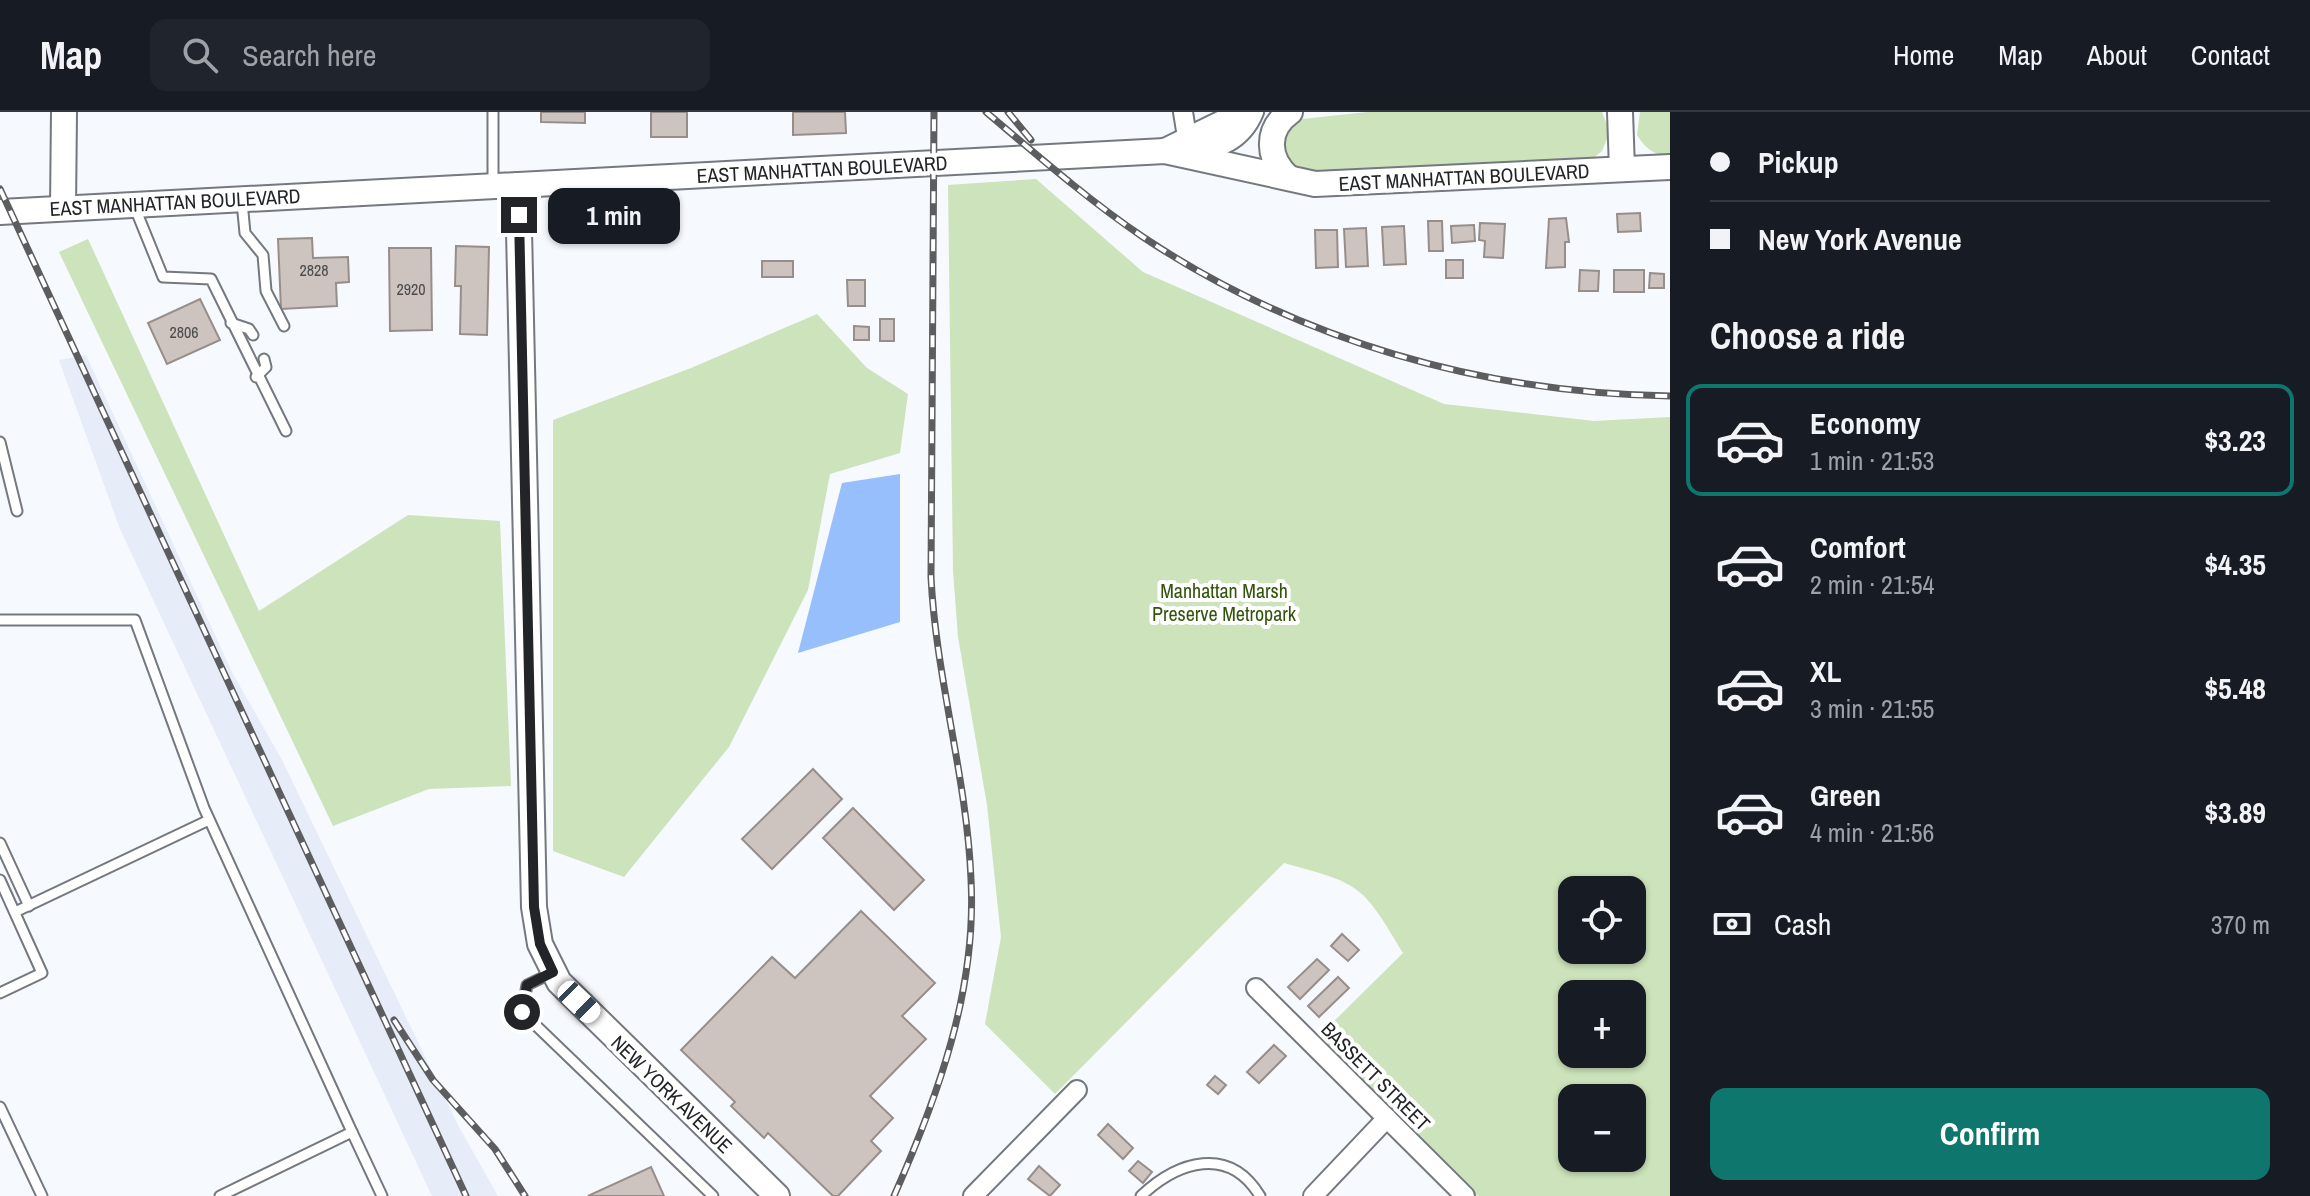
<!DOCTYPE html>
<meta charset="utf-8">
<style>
:root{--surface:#171b24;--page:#20242c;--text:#f1f3f6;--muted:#9ea1a6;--line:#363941;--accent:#0f766e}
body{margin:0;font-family:"Archivo Narrow",sans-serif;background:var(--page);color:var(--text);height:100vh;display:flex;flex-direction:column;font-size:30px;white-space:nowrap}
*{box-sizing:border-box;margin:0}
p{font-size:26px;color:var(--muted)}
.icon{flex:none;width:44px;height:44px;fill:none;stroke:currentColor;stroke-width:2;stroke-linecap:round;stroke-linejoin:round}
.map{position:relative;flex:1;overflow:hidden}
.side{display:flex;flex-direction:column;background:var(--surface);width:640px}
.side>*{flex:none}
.hud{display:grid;align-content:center;height:176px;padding:0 40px;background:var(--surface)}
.buttons{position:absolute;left:1558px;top:764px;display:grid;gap:16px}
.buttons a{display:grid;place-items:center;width:88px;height:88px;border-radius:16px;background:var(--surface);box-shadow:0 2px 6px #0004;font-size:40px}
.end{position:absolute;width:36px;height:36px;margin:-18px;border:10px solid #222427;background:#fff;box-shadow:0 0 0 4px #fff}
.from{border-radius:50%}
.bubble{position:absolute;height:56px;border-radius:16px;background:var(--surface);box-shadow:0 2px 6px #0004;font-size:26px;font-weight:700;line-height:56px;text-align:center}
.car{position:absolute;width:24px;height:48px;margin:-24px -12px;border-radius:10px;box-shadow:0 0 6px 2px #0007;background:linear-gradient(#fff 24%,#345 0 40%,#fff 0 76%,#345 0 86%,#fff 0)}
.hud b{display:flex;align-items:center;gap:28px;height:76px;font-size:30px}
.hud b+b{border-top:2px solid var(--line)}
.hud i{width:20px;height:20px;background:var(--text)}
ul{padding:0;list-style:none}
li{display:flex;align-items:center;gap:24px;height:112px;margin:0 16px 12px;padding:0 24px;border:4px solid transparent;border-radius:16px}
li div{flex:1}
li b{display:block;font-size:30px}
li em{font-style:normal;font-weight:700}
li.selected{border-color:var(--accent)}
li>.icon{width:72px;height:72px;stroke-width:1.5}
h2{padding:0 40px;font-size:36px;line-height:96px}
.pay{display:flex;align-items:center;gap:20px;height:88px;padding:0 40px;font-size:30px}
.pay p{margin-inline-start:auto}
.cta{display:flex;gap:16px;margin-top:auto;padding:16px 40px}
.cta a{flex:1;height:92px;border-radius:16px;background:var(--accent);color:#fff;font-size:32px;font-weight:700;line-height:92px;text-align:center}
header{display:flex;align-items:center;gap:48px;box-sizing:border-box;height:112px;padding:0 40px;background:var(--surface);border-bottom:2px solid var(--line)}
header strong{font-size:38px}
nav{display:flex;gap:44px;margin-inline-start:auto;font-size:28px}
.search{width:560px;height:72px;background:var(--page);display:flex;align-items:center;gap:20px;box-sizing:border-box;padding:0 28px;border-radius:16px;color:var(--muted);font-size:30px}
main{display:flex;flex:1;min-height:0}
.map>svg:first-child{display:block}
</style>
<header>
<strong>Map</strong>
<div class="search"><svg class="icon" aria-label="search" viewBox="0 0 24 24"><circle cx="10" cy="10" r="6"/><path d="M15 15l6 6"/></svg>Search here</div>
<nav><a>Home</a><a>Map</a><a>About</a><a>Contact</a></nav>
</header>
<main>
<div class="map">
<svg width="1670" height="1084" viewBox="0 0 1670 1084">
<rect width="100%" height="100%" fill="#f6f9fe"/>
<polygon fill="#e6ecf8" points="86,243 233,562 282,648 459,1015 498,1084 432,1084 120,417 59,248"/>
<g fill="#cde3bb" fill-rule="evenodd">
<polygon points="1367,0 1602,0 1610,20 1602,39 1592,47 1312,62 1287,55 1278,24 1293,8"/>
<path d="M1640 0H1670V45C1654 43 1645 36 1637 23Z"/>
<path d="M1036 67 1143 160 1444 292 1594 309 1670 305V1084H1478L1318 925 1403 841C1362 772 1361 772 1284 751L1055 982 985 912 1001 825 987 693 958 525 953 459 948 73ZM1572 778H1632V838H1572ZM1572 882H1632V942H1572ZM1572 986H1632V1046H1572Z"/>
<polygon points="88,127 259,499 408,403 500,409 511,674 429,677 333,714 59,140"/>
<polygon points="817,202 867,256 908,282 900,341 830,362 808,478 729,635 624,765 553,739 553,308 691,256"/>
</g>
<polygon fill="#97bffc" points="900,362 900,510 798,541 842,371"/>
<g fill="#cdc4bf" stroke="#978e8a" stroke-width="2">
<polygon points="541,0 585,0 585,11 541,10"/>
<rect x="651" y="0" width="36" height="25"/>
<polygon points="793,0 845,0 846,21 793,23"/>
<polygon points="1640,101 1641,119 1618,120 1617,102"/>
<polygon points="1566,106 1569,130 1565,130 1565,155 1546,156 1549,107"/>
<polygon points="1428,109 1442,109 1443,139 1429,139"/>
<polygon points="1480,111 1505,112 1503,146 1484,145 1485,129 1479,128"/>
<polygon points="1474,113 1475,129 1452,131 1451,114"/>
<polygon points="1404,114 1406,152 1384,153 1382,115"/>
<polygon points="1366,116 1368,154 1346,155 1344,117"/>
<polygon points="1315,118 1337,118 1338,155 1316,156"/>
<polygon points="312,126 313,146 348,145 349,170 336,171 337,194 281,197 278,127"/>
<polygon points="456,134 489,135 487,223 460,222 461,174 455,174"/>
<polygon points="389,136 431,136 432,218 390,219"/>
<rect x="1446" y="148" width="17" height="18"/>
<rect x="762" y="149" width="31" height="16"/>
<polygon points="1580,158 1599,159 1598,179 1579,179"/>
<rect x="1614" y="158" width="30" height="22"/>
<polygon points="1650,161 1664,162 1664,176 1649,176"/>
<polygon points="847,168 865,168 865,194 848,194"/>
<polygon points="200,187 220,228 167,252 148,211"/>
<rect x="880" y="207" width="14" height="22"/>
<polygon points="854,214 869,215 869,228 854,228"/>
<polygon points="813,657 842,687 772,757 742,727"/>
<polygon points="853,696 924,768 894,798 823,726"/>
<polygon points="861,799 935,871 902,904 926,927 870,984 893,1006 871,1029 881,1039 838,1084 833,1084 768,1021 764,1026 731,994 735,990 681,938 772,845 795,866"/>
<polygon points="1342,822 1359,838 1348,849 1331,834"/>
<polygon points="1317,847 1329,858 1300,887 1288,875"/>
<polygon points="1338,865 1349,876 1319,905 1308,894"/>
<polygon points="1274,933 1286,944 1259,971 1247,960"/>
<polygon points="1215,964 1226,973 1218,982 1207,973"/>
<polygon points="1108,1012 1133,1036 1123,1047 1098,1023"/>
<polygon points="1138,1049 1152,1060 1143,1071 1129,1059"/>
<polygon points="1039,1054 1060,1073 1050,1084 1028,1067"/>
<polygon points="651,1055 664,1084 588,1084"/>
</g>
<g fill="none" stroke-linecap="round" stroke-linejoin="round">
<g stroke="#74787f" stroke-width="13">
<g id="lane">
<polyline points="493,0 493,73"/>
<polyline points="242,90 245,121 263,143 266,179 284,214"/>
<polyline points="135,96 163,165 211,167 286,319"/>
<polyline points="231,211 249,217 253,223"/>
<polyline points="256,265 266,255 264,247"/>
<polyline points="0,330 17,399"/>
<polyline points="0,508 135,508 204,696 352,1020 220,1084"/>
<polyline points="0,731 29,794"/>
<polyline points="0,768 42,861 0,881"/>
<polyline points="15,800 209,708"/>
<polyline points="552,861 527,873 522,900 713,1084"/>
<polyline points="0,995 42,1084"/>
<polyline points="352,1020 382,1084"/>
<path d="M1141 1084C1178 1049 1229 1033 1260 1084"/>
</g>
</g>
<g stroke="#74787f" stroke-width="22">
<g id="street">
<polyline points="1183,0 1187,25"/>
<path d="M1191 42C1220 36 1242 29 1254 0"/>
<polyline points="1256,876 1465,1084"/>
<polyline points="973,1084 1077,978"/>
<polyline points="1313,1084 1387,1006"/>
</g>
</g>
<g stroke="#74787f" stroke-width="28">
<g id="secondary">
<polyline points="1620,0 1622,57"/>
<polyline points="1165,39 1245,0"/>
<path d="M1289 66C1267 47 1265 18 1290 0"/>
<polyline points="518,73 534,795 540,832 559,870 777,1084"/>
<polyline points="63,96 64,0"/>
<polyline points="0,100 1165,39 1315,72 1670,55"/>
</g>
</g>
<use href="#lane" stroke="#fff" stroke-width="9"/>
<use href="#street" stroke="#fff" stroke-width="18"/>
<use href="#secondary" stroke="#fff" stroke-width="24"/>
<g stroke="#5b5d60" stroke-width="7">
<g id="rail">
<path d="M986 0C1037 43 1087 87 1143 125 1299 229 1483 281 1670 284"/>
<polyline points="1008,0 1031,28"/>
<polyline points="0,77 466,1084"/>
<polyline points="394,908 433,968 495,1037 525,1084"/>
<path d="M894 1084C938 984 977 878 971 767 967 666 936 567 931 465L934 0"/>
</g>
</g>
<use href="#rail" stroke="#fff" stroke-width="4" stroke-dasharray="12" stroke-linecap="butt"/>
</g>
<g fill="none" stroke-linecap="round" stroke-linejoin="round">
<polyline stroke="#222427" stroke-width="10" points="519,103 534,795 540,832 553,860 527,873 522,900"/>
</g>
<g text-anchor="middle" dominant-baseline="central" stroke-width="8" stroke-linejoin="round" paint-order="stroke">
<g font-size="16" fill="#4d4c4d">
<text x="314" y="158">2828</text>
<text x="411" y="177">2920</text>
<text x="184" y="220">2806</text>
</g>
<g font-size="20" fill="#222427" stroke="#fff">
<text transform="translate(822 57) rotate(-3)">EAST MANHATTAN BOULEVARD</text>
<text transform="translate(1464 65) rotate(-3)">EAST MANHATTAN BOULEVARD</text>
<text transform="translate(175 90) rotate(-3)">EAST MANHATTAN BOULEVARD</text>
<text transform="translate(1376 964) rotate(45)">BASSETT STREET</text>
<text transform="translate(672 982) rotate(44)">NEW YORK AVENUE</text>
</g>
<g font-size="20" fill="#34530b" stroke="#fff">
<text x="1224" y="478">Manhattan Marsh<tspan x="1224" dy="23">Preserve Metropark</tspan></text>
</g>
</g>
</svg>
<div class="buttons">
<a><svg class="icon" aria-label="locate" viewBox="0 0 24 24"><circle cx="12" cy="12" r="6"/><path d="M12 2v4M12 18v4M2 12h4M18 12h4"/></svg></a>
<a>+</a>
<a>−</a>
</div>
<i class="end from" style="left:522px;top:900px"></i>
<i class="end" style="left:519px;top:103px"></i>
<div class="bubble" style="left:548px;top:76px;width:132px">1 min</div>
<i class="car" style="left:579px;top:890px;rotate:134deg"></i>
</div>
<section class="side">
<div class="hud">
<b><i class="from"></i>Pickup</b>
<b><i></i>New York Avenue</b>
</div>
<h2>Choose a ride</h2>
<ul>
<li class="selected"><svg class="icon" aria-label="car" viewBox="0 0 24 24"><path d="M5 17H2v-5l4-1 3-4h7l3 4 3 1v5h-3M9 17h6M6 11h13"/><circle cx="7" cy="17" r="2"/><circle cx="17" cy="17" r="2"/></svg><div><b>Economy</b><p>1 min · 21:53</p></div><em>$3.23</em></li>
<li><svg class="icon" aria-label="car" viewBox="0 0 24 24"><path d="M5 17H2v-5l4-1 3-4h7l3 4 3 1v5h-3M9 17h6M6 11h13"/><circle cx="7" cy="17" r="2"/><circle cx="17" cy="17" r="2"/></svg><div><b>Comfort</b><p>2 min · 21:54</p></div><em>$4.35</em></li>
<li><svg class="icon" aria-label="car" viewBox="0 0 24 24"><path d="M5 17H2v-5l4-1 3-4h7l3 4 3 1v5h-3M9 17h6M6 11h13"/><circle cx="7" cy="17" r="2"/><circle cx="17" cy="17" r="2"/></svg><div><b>XL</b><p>3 min · 21:55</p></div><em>$5.48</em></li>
<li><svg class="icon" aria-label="car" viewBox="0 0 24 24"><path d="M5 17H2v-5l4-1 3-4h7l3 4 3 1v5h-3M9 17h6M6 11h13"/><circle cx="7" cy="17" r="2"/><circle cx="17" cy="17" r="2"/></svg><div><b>Green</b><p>4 min · 21:56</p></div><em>$3.89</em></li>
</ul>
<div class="pay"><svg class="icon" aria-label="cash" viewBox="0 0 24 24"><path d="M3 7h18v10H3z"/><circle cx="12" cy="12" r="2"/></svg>Cash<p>370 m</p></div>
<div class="cta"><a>Confirm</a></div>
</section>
</main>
